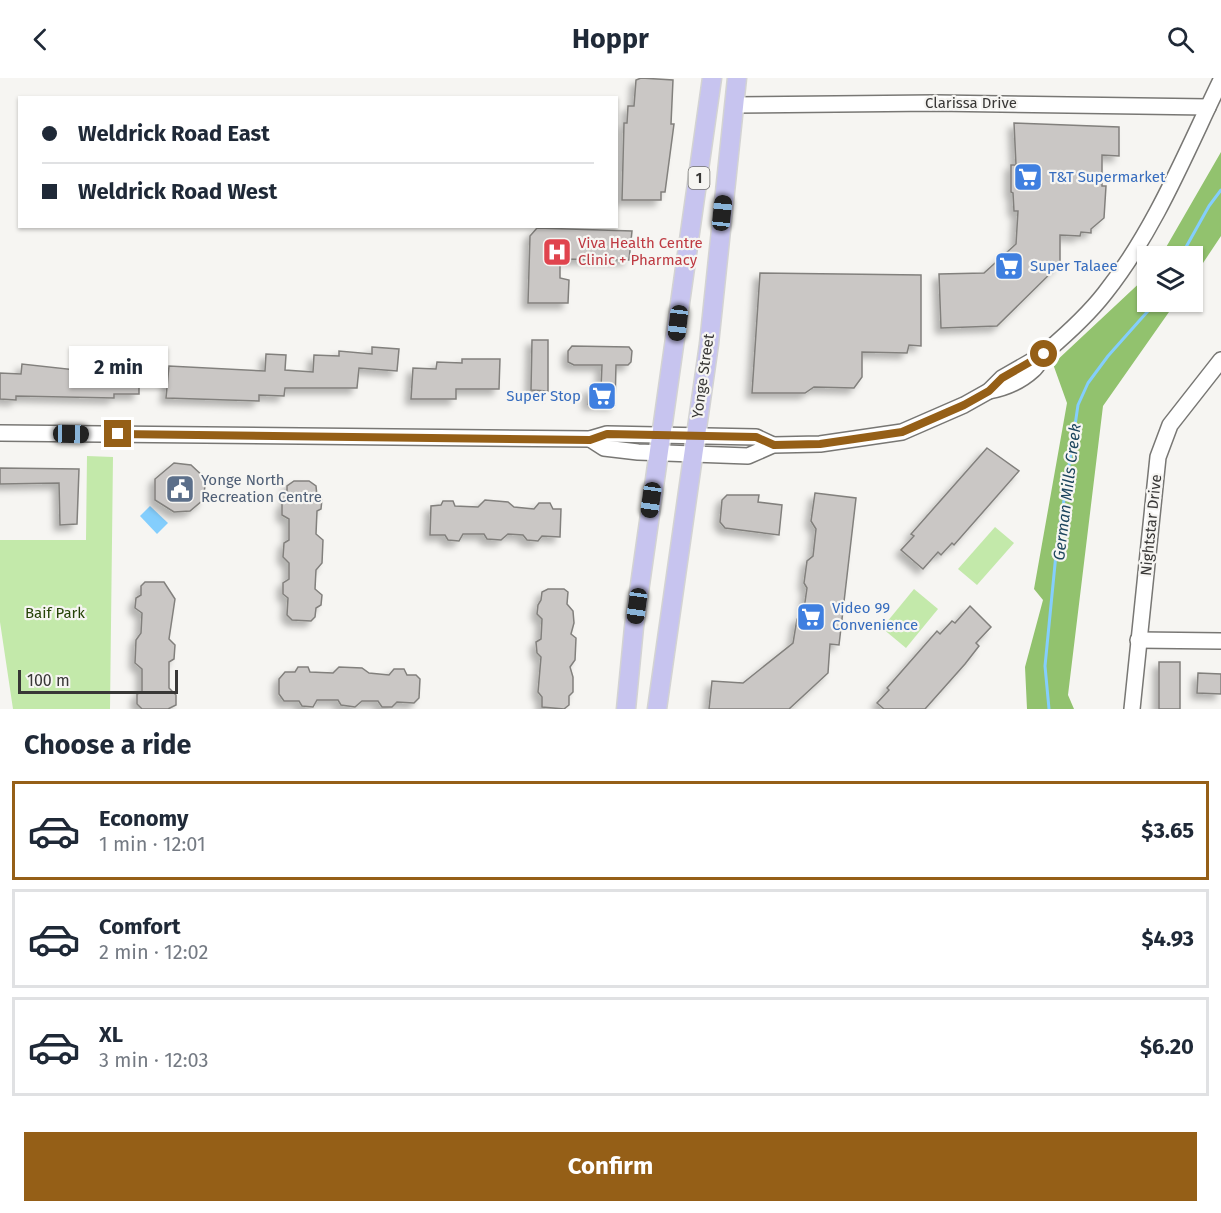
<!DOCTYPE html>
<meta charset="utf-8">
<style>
:root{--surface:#fff;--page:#f2f2f3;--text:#1f2937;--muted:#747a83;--line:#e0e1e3;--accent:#955f17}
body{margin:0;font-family:"Fira Sans",sans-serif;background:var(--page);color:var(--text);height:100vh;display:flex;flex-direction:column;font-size:22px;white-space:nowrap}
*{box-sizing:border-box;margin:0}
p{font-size:20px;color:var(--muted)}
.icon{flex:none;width:33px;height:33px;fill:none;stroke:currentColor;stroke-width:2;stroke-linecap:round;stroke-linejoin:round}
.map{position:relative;height:631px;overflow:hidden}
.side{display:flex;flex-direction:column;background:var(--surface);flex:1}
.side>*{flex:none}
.top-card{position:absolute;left:18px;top:18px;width:600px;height:132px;border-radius:0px;box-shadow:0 2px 4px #0004;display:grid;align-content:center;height:132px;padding:0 24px;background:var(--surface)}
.controls{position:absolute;left:1137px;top:168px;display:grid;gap:12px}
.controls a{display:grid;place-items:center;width:66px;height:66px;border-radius:0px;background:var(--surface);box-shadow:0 2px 4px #0004;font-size:30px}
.scale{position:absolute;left:18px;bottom:15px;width:160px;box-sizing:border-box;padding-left:6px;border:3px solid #383736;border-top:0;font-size:16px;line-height:21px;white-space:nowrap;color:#383736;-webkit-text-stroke:4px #f6f5f2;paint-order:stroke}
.end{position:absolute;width:27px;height:27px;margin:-14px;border:8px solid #955f17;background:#fff;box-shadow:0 0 0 3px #fff}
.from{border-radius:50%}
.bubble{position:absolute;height:42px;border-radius:0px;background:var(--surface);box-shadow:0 2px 4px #0004;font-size:20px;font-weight:700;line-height:42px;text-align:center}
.car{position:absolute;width:18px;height:36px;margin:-18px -9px;border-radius:8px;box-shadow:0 0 4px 2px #0007;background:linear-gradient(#222 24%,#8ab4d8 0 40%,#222 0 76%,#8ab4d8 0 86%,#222 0)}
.top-card b{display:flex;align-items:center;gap:21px;height:57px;font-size:22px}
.top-card b+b{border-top:2px solid var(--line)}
.top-card i{width:15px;height:15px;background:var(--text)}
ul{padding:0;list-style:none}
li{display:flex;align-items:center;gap:18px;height:99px;margin:0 12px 9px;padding:0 12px;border:3px solid var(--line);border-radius:0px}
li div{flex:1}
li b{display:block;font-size:22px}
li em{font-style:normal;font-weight:700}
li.active{border-color:var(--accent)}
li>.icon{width:54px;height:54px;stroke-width:1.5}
h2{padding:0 24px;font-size:27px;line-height:72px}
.action{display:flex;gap:12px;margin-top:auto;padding:12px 24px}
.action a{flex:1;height:69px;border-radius:0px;background:var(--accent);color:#fff;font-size:24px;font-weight:700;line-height:69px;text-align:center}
header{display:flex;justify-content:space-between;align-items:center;height:78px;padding:0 24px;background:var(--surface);font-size:27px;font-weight:700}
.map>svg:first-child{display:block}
</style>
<header><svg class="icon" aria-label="back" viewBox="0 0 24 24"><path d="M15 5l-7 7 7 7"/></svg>Hoppr<svg class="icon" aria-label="search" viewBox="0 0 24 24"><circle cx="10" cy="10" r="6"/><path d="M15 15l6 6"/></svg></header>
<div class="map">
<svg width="1221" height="631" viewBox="0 0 1221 631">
<defs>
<filter id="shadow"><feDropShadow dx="-5.5" dy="5.5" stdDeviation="3" flood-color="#0004"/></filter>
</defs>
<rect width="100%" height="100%" fill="#f6f5f2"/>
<g fill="#c3e9aa">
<polygon points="87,378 113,379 110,631 13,631 0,544 0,462 86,462"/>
<polygon points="995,449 1014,465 977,507 958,491"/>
<polygon points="914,511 938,531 906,570 882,550"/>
</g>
<g fill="#92c26e">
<polygon points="1221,74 1221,158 1193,200 1192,178 1161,178"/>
<polygon points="1147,198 1148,224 1176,224 1103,328 1068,617 1074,631 1027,631 1025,589 1043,522 1034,511 1067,325 1053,286"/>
</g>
<polygon fill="#84cefd" points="150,428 168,445 157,456 140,438"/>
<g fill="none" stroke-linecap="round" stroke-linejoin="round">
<g stroke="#84cefd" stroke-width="3">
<polyline points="1181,178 1209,128 1221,112"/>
<polyline points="1049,631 1045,588 1056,476 1078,327 1088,305 1108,278 1156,224"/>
</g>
</g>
<g fill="#cac7c5" stroke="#82807d" stroke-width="1.5" filter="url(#shadow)">
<polygon points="641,0 673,2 671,46 674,46 665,114 661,114 661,122 622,122 624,45 627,45 628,28 634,28 636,2"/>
<polygon points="1014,45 1119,49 1119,78 1102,77 1102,108 1106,108 1104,140 1091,151 1091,155 1081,154 1080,158 1060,157 1060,186 997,248 941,250 939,196 984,195 1016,166 1018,133 1014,133 1013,115 1011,114 1011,87 1016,87"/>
<polygon points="537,150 632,153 629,182 560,181 560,200 569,202 568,225 528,225 530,158"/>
<polygon points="760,195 921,197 921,268 909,267 907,275 862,274 862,299 854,310 814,309 805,315 752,315"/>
<polygon points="532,262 548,262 548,313 531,312"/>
<polygon points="572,268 629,269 632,273 631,284 628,287 616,287 615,327 588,326 589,310 601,310 602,287 574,287 568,284 568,273"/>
<polygon points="372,269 399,271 397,293 359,290 357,310 285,310 284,318 259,317 259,323 166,320 169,288 265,293 266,276 286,277 285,292 313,294 314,277 339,278 339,273 372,276"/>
<polygon points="119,277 139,278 139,316 114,316 114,320 16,318 16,322 0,321 0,295 21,296 22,286 94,294 94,290 118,291"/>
<polygon points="462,281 500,281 499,311 456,311 456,321 411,321 413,290 436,291 437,284 462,285"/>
<polygon points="987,370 1019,393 954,467 952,465 941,477 938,474 923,491 901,472 914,458 911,456"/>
<polygon points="174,385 191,387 206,401 203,422 190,433 174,434 155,422 155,401"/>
<polygon points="0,390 79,391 77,446 60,447 59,405 0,406"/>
<polygon points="294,403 309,403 316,408 317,418 322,421 321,431 317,433 316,456 323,462 322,485 316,492 315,511 322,517 321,527 316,530 315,539 311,543 292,542 287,537 288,520 283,516 283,505 289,501 289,485 283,479 284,465 289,462 289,441 282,437 282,426 287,423 287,408"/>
<polygon points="815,415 856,420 839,567 830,566 828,595 789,631 709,631 712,603 743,605 793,565 797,541 803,538 807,510 804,505 807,483 813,478 816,451 811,443"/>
<polygon points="727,417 759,417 758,424 782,427 779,457 725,450 720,444 722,422"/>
<polygon points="485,422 508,424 514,429 534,431 539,425 550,425 553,431 561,431 560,459 542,458 538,463 527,462 523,457 508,456 501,462 487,461 484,456 463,456 459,463 448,462 445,457 430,457 431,428 441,427 443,423 453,423 455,428 478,429"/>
<polygon points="145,504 164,504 175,521 169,561 175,567 174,581 169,584 169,610 176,617 176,627 168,631 142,631 137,626 137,616 142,614 142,591 135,585 136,562 141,555 142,535 135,530 136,520 141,517 141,508"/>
<polygon points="548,511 564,511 568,514 567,526 573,533 574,545 571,556 576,560 575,582 570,589 573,599 573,614 569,618 569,627 564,631 542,629 542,619 538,614 541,579 537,575 536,564 541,561 542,541 537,536 538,527 541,522 542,514"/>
<polygon points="970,528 991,549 976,565 979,568 965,586 925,631 884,631 877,625 889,612 887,610 937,553 940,556 952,543 955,545"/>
<rect x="1159" y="584" width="21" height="47"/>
<polygon points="298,589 308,589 310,594 333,595 339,589 362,590 369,595 389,597 394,591 404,591 407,597 416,597 420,601 419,620 414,625 397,624 392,629 382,629 378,623 362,623 355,629 341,627 338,622 317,622 313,629 302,628 299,623 284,623 279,616 279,601 285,594 295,594"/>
<polygon points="1198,595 1221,596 1221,616 1197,615"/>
</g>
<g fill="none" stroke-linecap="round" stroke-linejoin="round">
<g stroke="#787774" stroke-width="18">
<g id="minor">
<polyline points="734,27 935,25 1208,29"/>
<path d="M989 313C1005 310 1021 303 1033 292 1039 287 1041 279 1047 273 1068 255 1088 237 1105 215 1155 152 1186 74 1221 2"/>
<polyline points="0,355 590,361 607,356 756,359 773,367"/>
<polyline points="590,361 604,370 638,374 748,378 773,367 820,366 902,354 964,327 989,313 1002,300 1044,276"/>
<polyline points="1138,562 1221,563"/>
<polyline points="1132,631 1158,379 1170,347 1221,282"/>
</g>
</g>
<g stroke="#d3d3d3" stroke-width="21">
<g id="major">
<polyline points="626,631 634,549 712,0"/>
<polyline points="657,631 709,266 737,0"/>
</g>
</g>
<use href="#minor" stroke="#fff" stroke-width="15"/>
<use href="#major" stroke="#c7c4ef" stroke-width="18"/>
</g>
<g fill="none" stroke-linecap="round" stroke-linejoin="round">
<polyline stroke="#955f17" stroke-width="8" points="118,356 590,362 607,356 756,359 774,367 820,366 902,354 964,327 989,313 1002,300 1044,276"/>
</g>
<defs>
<g id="supermarket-square" transform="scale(1.5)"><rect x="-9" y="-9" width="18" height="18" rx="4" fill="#3f7fe0" stroke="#f6f5f2"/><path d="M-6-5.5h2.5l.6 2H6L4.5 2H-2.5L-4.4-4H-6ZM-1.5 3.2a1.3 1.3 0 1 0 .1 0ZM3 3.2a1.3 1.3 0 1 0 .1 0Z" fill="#fff"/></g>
<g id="hospital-square" transform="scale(1.5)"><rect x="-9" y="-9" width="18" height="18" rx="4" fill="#e0444e" stroke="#f6f5f2"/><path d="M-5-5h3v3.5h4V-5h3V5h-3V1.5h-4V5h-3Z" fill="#fff"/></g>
<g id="civic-square" transform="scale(1.5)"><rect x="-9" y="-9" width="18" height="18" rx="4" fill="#5c6f8a" stroke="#f6f5f2"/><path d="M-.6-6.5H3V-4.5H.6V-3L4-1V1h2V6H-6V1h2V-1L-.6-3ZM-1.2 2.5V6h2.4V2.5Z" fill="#fff"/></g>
</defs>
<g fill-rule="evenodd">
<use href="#supermarket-square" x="1028" y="99"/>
<use href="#hospital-square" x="557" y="174"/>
<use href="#supermarket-square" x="1009" y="188"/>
<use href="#supermarket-square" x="602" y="318"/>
<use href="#civic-square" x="180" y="411"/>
<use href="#supermarket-square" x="811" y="539"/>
</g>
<g text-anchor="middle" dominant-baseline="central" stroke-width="4.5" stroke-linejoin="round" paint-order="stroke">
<rect fill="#f6f5f2" stroke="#71706e" stroke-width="1.5" x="688.5" y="89" width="21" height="22" rx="4.5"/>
<g font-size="14" font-weight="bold" fill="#383736">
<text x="699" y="100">1</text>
</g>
<g font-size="15" fill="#383736" stroke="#f6f5f2">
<text x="971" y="25">Clarissa Drive</text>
<text transform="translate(703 298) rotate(-82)">Yonge Street</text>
<text transform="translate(1151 447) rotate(-84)">Nightstar Drive</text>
</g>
<g font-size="15" fill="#366cbe" stroke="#f6f5f2" text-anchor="start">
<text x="1049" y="99">T&amp;T Supermarket</text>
<text x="1030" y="188">Super Talaee</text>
<text x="581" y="318" text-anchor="end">Super Stop</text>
<text x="832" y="530">Video 99<tspan x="832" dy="17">Convenience</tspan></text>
</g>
<g font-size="15" fill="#be3a42" stroke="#f6f5f2" text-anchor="start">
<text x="578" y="165">Viva Health Centre<tspan x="578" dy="17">Clinic + Pharmacy</tspan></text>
</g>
<g font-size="15" fill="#4e5e75" stroke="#f6f5f2" text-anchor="start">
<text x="201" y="402">Yonge North<tspan x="201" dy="17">Recreation Centre</tspan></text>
</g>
<g font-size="15" fill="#254306" stroke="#f6f5f2">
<text x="55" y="535">Baif Park</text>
</g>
<g font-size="16" font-style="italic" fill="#1c455d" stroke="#f6f5f2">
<text transform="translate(1067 414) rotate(-83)">German Mills Creek</text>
</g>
</g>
</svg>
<div class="controls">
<a><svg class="icon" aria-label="layers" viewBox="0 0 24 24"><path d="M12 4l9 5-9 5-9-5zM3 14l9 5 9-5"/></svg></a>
</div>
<div class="scale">100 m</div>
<i class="end from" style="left:1044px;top:276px"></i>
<i class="end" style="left:118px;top:356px"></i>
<div class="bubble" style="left:69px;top:268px;width:99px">2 min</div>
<i class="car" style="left:722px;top:135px;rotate:6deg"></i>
<i class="car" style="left:678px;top:245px;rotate:187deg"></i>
<i class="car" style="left:71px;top:356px;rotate:91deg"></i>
<i class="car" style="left:651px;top:422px;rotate:188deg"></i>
<i class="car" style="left:637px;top:528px;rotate:188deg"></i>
<div class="top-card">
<b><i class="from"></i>Weldrick Road East</b>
<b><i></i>Weldrick Road West</b>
</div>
</div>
<section class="side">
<h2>Choose a ride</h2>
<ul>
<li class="active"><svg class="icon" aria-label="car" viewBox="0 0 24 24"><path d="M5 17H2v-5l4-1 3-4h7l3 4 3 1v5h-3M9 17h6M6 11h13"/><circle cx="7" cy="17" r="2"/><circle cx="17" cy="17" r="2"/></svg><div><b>Economy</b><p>1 min · 12:01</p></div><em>$3.65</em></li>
<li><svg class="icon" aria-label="car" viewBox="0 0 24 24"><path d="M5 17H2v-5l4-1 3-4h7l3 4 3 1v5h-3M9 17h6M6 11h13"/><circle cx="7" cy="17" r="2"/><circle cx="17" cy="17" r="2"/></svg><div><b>Comfort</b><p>2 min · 12:02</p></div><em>$4.93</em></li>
<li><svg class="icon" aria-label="car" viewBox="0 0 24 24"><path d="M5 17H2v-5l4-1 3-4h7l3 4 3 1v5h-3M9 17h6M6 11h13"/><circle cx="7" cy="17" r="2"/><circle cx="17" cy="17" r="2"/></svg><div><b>XL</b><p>3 min · 12:03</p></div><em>$6.20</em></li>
</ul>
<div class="action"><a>Confirm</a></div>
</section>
